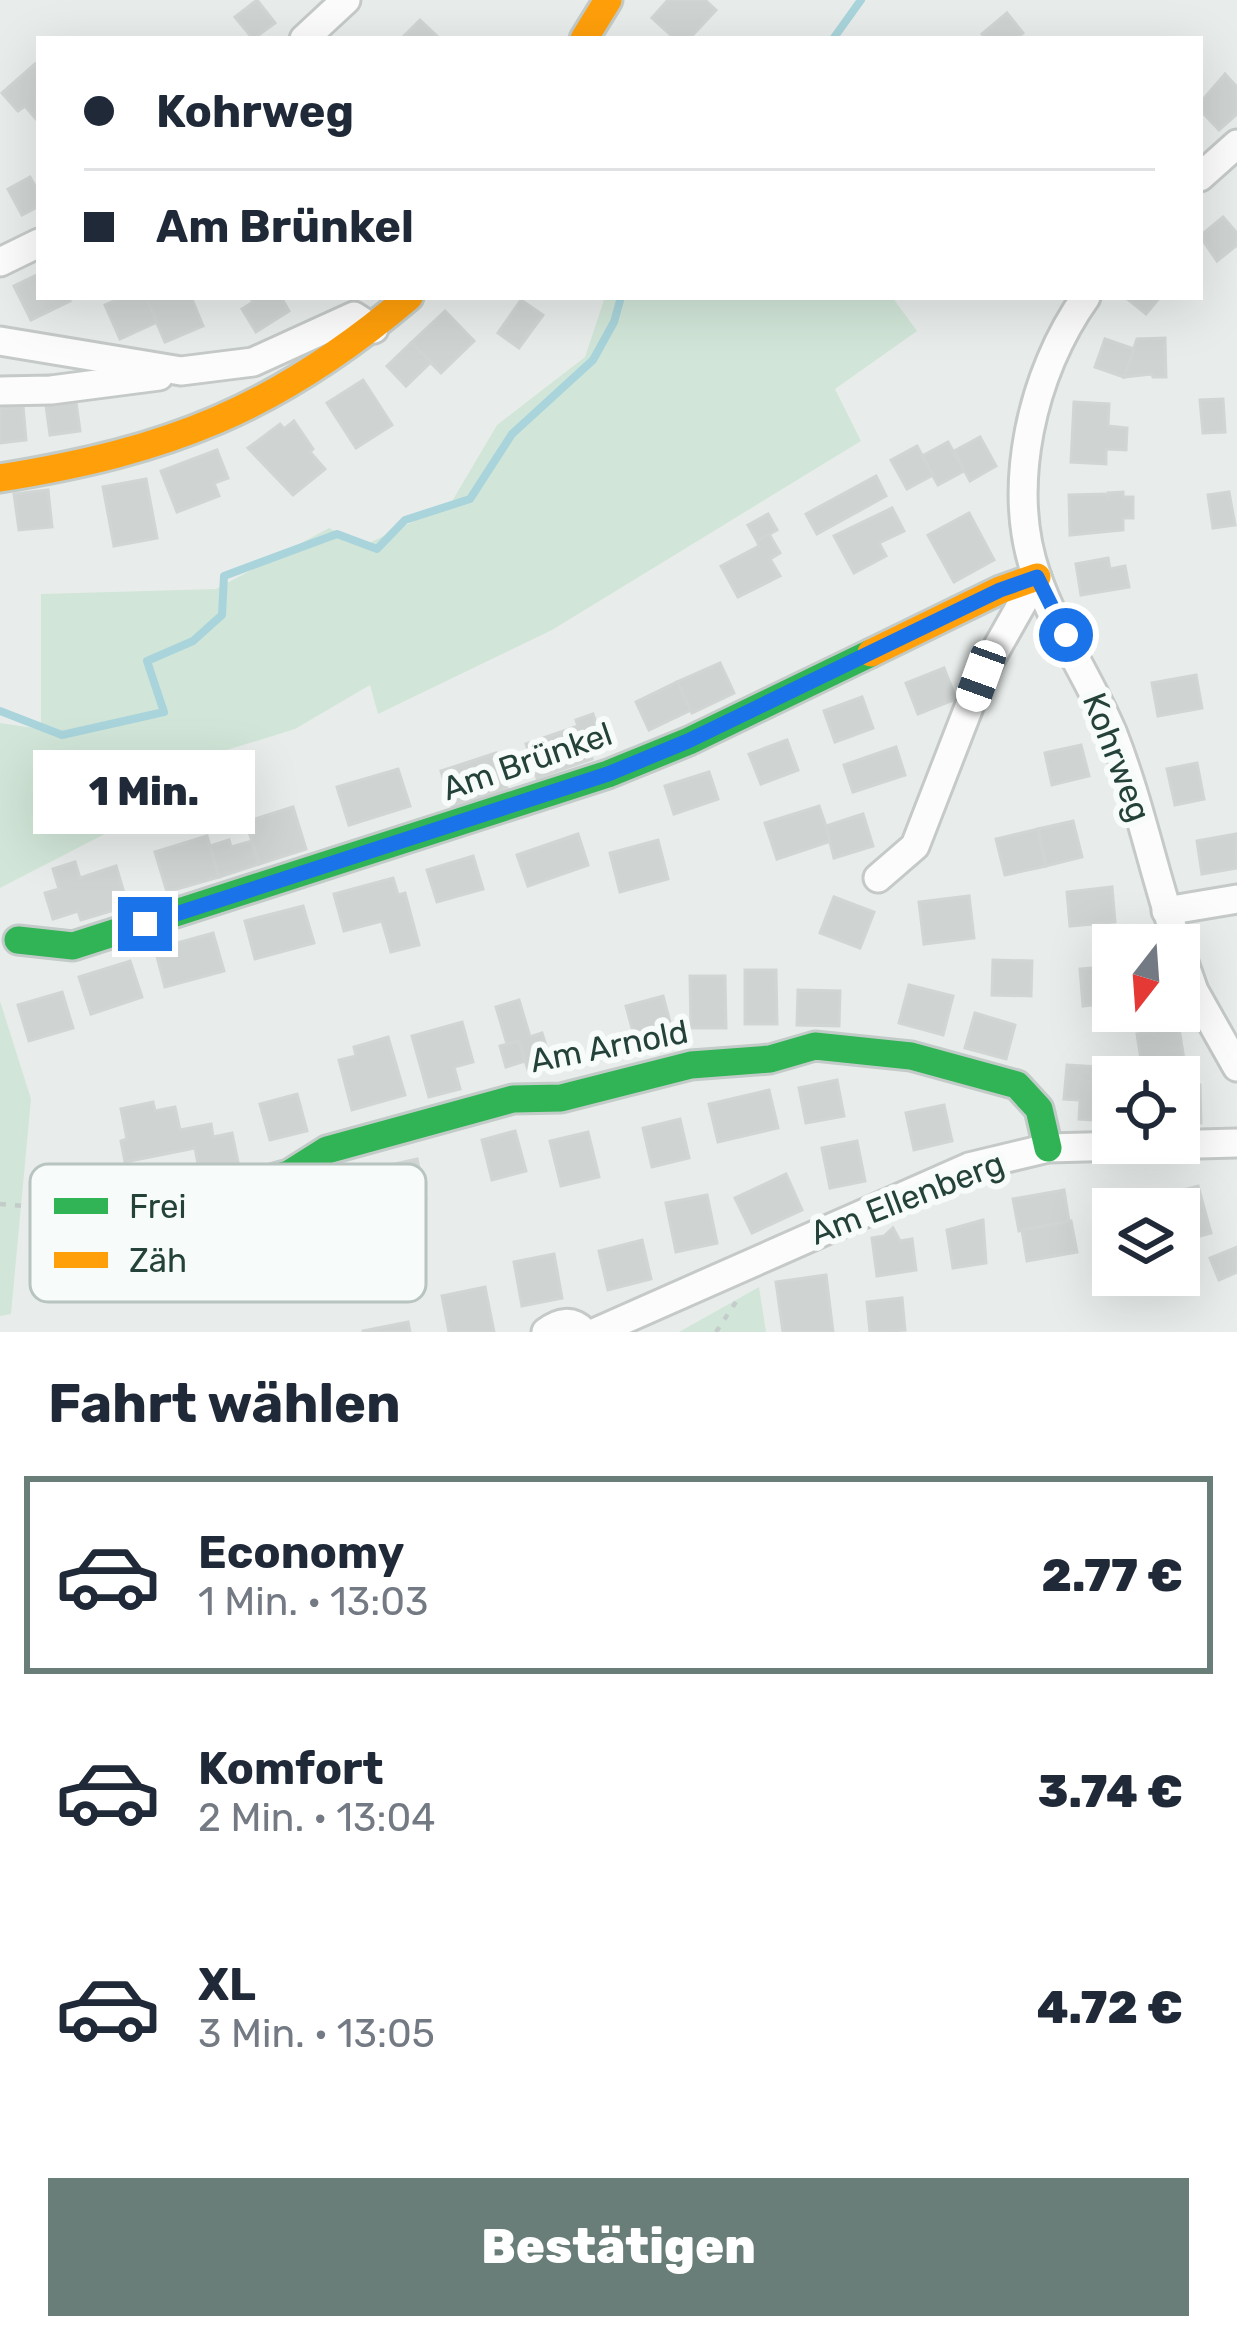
<!DOCTYPE html>
<html lang="de">
<meta charset="utf-8">
<style>
:root{--surface:#fff;--page:#f2f2f3;--text:#1f2937;--muted:#747a83;--line:#e0e1e3;--accent:#697e78}
body{margin:0;font-family:Rubik,sans-serif;background:var(--page);color:var(--text);height:100vh;display:flex;flex-direction:column;font-size:45px;white-space:nowrap}
*{box-sizing:border-box;margin:0}
p{font-size:39px;color:var(--muted)}
.icon{flex:none;width:66px;height:66px;fill:none;stroke:currentColor;stroke-width:2;stroke-linecap:round;stroke-linejoin:round}
.map{position:relative;height:1332px;overflow:hidden}
.panel{display:flex;flex-direction:column;background:var(--surface);flex:1}
.panel>*{flex:none}
.hud{position:absolute;left:36px;top:36px;width:1167px;height:264px;border-radius:0px;box-shadow:0 12px 48px #0002;display:grid;align-content:center;height:264px;padding:0 48px;background:var(--surface)}
.needle{width:78px;rotate:197deg}
.buttons{position:absolute;left:1092px;top:924px;display:grid;gap:24px}
.buttons a{display:grid;place-items:center;width:108px;height:108px;border-radius:0px;background:var(--surface);box-shadow:0 12px 48px #0002;font-size:60px}
.end{position:absolute;width:54px;height:54px;margin:-27px;border:15px solid #1a73e8;background:#fff;box-shadow:0 0 0 6px #fff}
.from{border-radius:50%}
.bubble{position:absolute;height:84px;border-radius:0px;background:var(--surface);box-shadow:0 12px 48px #0002;font-size:39px;font-weight:800;line-height:84px;text-align:center}
.car{position:absolute;width:36px;height:72px;margin:-36px -18px;border-radius:15px;box-shadow:0 0 9px 3px #0007;background:linear-gradient(#fff 24%,#345 0 40%,#fff 0 76%,#345 0 86%,#fff 0)}
.hud b{display:flex;align-items:center;gap:42px;height:114px;font-size:45px}
.hud b+b{border-top:3px solid var(--line)}
.hud i{width:30px;height:30px;background:var(--text)}
ul{padding:0;list-style:none}
li{display:flex;align-items:center;gap:36px;height:198px;margin:0 24px 18px;padding:0 24px;border:6px solid transparent;border-radius:0px}
li div{flex:1}
li b{display:block;font-size:45px}
li em{font-style:normal;font-weight:800}
li.active{border-color:var(--accent)}
li>.icon{width:108px;height:108px;stroke-width:1.5}
h2{padding:0 48px;font-size:54px;line-height:144px}
.cta{display:flex;gap:24px;margin-top:auto;padding:24px 48px}
.cta a{flex:1;height:138px;border-radius:0px;background:var(--accent);color:#fff;font-size:48px;font-weight:800;line-height:138px;text-align:center}
.map>svg:first-child{display:block}
</style>
<div class="map">
<svg width="1237" height="1332" viewBox="0 0 1237 1332">
<rect width="100%" height="100%" fill="#e8edeb"/>
<g fill="#d1e6d8">
<polygon points="605,297 892,297 917,331 835,389 861,441 552,630 378,714 370,685 295,729 162,770 182,807 124,824 0,888 0,723 41,729 41,594 216,589 329,528 363,546 451,503 497,425 585,357"/>
<polygon points="0,1001 31,1099 11,1314 0,1316"/>
<polygon points="759,1287 766,1332 679,1332"/>
</g>
<g fill="none" stroke-linecap="round" stroke-linejoin="round">
<g stroke="#a9d4db" stroke-width="8">
<polyline points="833,39 861,0"/>
<polyline points="0,711 62,735 164,712 147,661 193,641 222,615 224,576 337,534 377,549 405,520 470,499 512,434 593,360 614,322 621,297"/>
</g>
</g>
<g fill="#cfd4d2" stroke="#d1d6d4" stroke-width="3">
<polygon points="257,0 275,23 253,39 235,17"/>
<polygon points="668,0 705,0 716,10 689,39 675,39 652,18"/>
<polygon points="1007,13 1023,33 1016,39 986,39 982,34"/>
<polygon points="420,20 440,39 401,39"/>
<polygon points="35,64 39,69 37,120 25,106 18,111 2,93"/>
<polygon points="1225,74 1237,87 1237,114 1219,130 1200,110 1200,103"/>
<polygon points="30,177 39,193 39,206 22,215 8,189"/>
<polygon points="1223,217 1237,233 1237,245 1217,261 1200,236"/>
<polygon points="39,274 39,297 68,297 70,301 31,320 14,286"/>
<polygon points="123,297 146,297 157,322 120,339 105,305"/>
<polygon points="146,297 191,297 203,326 165,342"/>
<polygon points="250,297 281,297 289,311 256,332 242,309 253,302"/>
<polygon points="1125,297 1160,297 1146,314"/>
<polygon points="521,300 543,315 519,348 498,333"/>
<polygon points="445,311 474,341 441,373 411,343"/>
<polygon points="1165,338 1166,377 1153,377 1152,374 1124,377 1137,339"/>
<polygon points="1105,339 1134,349 1124,377 1095,367"/>
<polygon points="411,343 431,362 406,386 387,366"/>
<polygon points="363,380 392,425 356,448 327,403"/>
<polygon points="1223,399 1225,432 1203,433 1200,400"/>
<polygon points="76,402 80,431 50,435 46,406"/>
<polygon points="1074,402 1109,404 1108,426 1127,428 1126,450 1106,449 1106,464 1071,462"/>
<polygon points="23,406 26,440 0,443 0,409"/>
<polygon points="294,421 313,449 310,452 325,469 293,495 248,448 280,424 284,429"/>
<polygon points="980,437 996,466 970,481 954,451"/>
<polygon points="948,442 964,471 938,485 922,456"/>
<polygon points="917,446 933,475 907,489 891,460"/>
<polygon points="217,450 228,478 214,483 219,496 177,512 161,471"/>
<polygon points="876,476 886,496 817,534 806,514"/>
<polygon points="146,479 157,538 114,546 103,487"/>
<polygon points="48,490 52,527 19,530 14,494"/>
<polygon points="1123,492 1123,497 1133,497 1133,518 1123,518 1123,530 1070,535 1069,495 1105,494 1108,497 1108,493"/>
<polygon points="1229,492 1235,525 1213,528 1208,495"/>
<polygon points="892,508 904,531 879,543 886,556 854,573 834,536"/>
<polygon points="969,513 994,560 954,582 928,535"/>
<polygon points="768,514 777,530 757,541 748,525"/>
<polygon points="769,534 780,553 770,559 780,576 738,597 721,566 759,546 757,541"/>
<polygon points="1108,558 1110,569 1125,566 1129,587 1081,595 1076,564"/>
<polygon points="720,663 734,693 692,713 677,682"/>
<polygon points="944,668 956,699 918,714 906,683"/>
<polygon points="1196,675 1202,708 1158,716 1152,683"/>
<polygon points="677,682 691,710 649,730 636,702"/>
<polygon points="862,697 873,728 835,742 824,711"/>
<polygon points="593,714 601,739 587,744 592,759 537,778 526,744 578,726 576,720"/>
<polygon points="787,740 798,770 761,784 749,754"/>
<polygon points="1081,745 1089,776 1052,785 1045,753"/>
<polygon points="896,747 905,775 853,792 844,765"/>
<polygon points="496,753 507,788 452,806 441,771"/>
<polygon points="1197,763 1204,799 1175,805 1167,769"/>
<polygon points="398,769 410,806 349,825 337,787"/>
<polygon points="709,772 718,799 674,814 665,786"/>
<polygon points="819,806 831,841 777,859 765,823"/>
<polygon points="293,807 306,849 259,864 246,822"/>
<polygon points="863,814 873,846 834,858 826,826"/>
<polygon points="1073,821 1082,857 1046,866 1038,829"/>
<polygon points="1038,829 1046,866 1005,875 996,839"/>
<polygon points="578,834 588,865 528,886 517,855"/>
<polygon points="1236,834 1237,868 1202,874 1197,841"/>
<polygon points="207,836 219,877 167,892 155,852"/>
<polygon points="229,840 231,847 252,841 259,864 219,877 210,846"/>
<polygon points="658,840 668,879 620,892 610,853"/>
<polygon points="473,856 483,889 437,902 427,870"/>
<polygon points="75,862 80,878 116,866 128,906 81,920 78,911 53,919 45,893 59,889 53,869"/>
<polygon points="393,878 398,895 405,893 419,945 391,952 382,921 344,931 334,894"/>
<polygon points="1112,887 1115,922 1070,926 1067,892"/>
<polygon points="969,896 974,938 924,944 919,902"/>
<polygon points="834,897 874,912 860,948 820,933"/>
<polygon points="303,906 314,943 255,959 245,921"/>
<polygon points="213,933 224,971 165,987 155,949"/>
<polygon points="993,960 1032,961 1031,996 992,995"/>
<polygon points="130,961 142,997 91,1014 79,977"/>
<polygon points="1113,966 1113,1003 1083,1006 1080,969"/>
<polygon points="745,970 776,970 777,1024 745,1024"/>
<polygon points="690,976 725,976 726,1028 691,1028"/>
<polygon points="909,985 953,996 943,1035 899,1023"/>
<polygon points="798,990 840,991 839,1026 797,1025"/>
<polygon points="62,992 73,1028 29,1041 18,1005"/>
<polygon points="663,996 674,1037 637,1047 626,1006"/>
<polygon points="519,1000 530,1037 542,1033 551,1062 528,1070 519,1041 507,1044 496,1007"/>
<polygon points="975,1013 1015,1025 1006,1059 965,1048"/>
<polygon points="462,1022 473,1062 454,1067 460,1089 429,1097 412,1036"/>
<polygon points="1179,1028 1185,1066 1143,1072 1137,1034"/>
<polygon points="388,1037 405,1095 352,1110 339,1060 356,1056 354,1047"/>
<polygon points="519,1041 525,1061 506,1067 500,1046"/>
<polygon points="1067,1065 1115,1068 1108,1121 1079,1119 1080,1100 1064,1099"/>
<polygon points="837,1080 844,1116 806,1123 799,1088"/>
<polygon points="1179,1085 1200,1085 1201,1123 1179,1124"/>
<polygon points="769,1090 778,1128 718,1142 709,1104"/>
<polygon points="297,1094 307,1131 270,1140 260,1104"/>
<polygon points="153,1102 155,1111 175,1107 180,1130 211,1124 213,1137 232,1133 239,1167 200,1175 195,1148 125,1162 121,1141 127,1139 121,1109"/>
<polygon points="944,1105 952,1141 914,1150 906,1113"/>
<polygon points="680,1119 689,1158 652,1167 643,1128"/>
<polygon points="515,1131 526,1171 492,1180 482,1140"/>
<polygon points="588,1132 599,1177 561,1186 550,1141"/>
<polygon points="857,1141 865,1181 830,1188 822,1148"/>
<polygon points="417,1159 426,1198 386,1206 377,1168"/>
<polygon points="786,1174 802,1210 752,1233 735,1198"/>
<polygon points="1198,1186 1211,1233 1179,1242 1179,1209 1164,1209 1160,1196"/>
<polygon points="1064,1190 1069,1221 1019,1231 1013,1199"/>
<polygon points="707,1195 717,1243 676,1252 666,1203"/>
<polygon points="983,1220 986,1263 953,1268 947,1230"/>
<polygon points="1071,1221 1077,1252 1027,1261 1022,1230"/>
<polygon points="893,1228 900,1241 912,1239 916,1270 877,1276 872,1238 884,1236"/>
<polygon points="642,1240 651,1279 608,1290 599,1251"/>
<polygon points="1237,1247 1237,1272 1219,1280 1210,1258"/>
<polygon points="554,1254 562,1298 522,1306 514,1262"/>
<polygon points="826,1275 833,1332 783,1332 776,1282"/>
<polygon points="485,1287 494,1332 449,1332 442,1296"/>
<polygon points="902,1298 905,1330 870,1332 867,1302"/>
<polygon points="408,1322 410,1332 363,1332 363,1331"/>
</g>
<g fill="none" stroke-linecap="round" stroke-linejoin="round">
<g stroke="#c5cac8" stroke-width="33">
<g id="street">
<polyline points="304,39 346,0"/>
<polyline points="1200,177 1237,144"/>
<polyline points="0,262 39,243"/>
<path d="M1086 297C1032 372 1005 488 1037 577 1056 631 1091 681 1113 734 1140 803 1154 875 1178 945"/>
<polyline points="0,341 181,371 253,362 354,316 374,329"/>
<polyline points="0,391 51,390 159,376"/>
<polyline points="878,878 915,846 981,676 1037,577"/>
<polyline points="1166,911 1237,899"/>
<polyline points="1179,948 1194,991 1237,1067"/>
<path d="M546 1332C559 1322 572 1319 584 1332"/>
<polyline points="596,1332 969,1167 1048,1148 1237,1143"/>
</g>
</g>
<g stroke="#c3cbc8" stroke-width="33">
<g id="fast">
<polyline points="18,940 73,946 608,774 689,741 871,653"/>
<polyline points="153,1199 207,1197 289,1174 327,1150 513,1099 561,1098 691,1065 770,1059 815,1046 911,1056 1017,1085 1039,1109 1048,1148"/>
</g>
</g>
<g stroke="#c3cbc8" stroke-width="33">
<g id="slow">
<polyline points="584,39 608,0"/>
<path d="M0 478C169 451 277 409 409 297"/>
<polyline points="871,653 1000,590 1037,577"/>
</g>
</g>
<g stroke="#c3ccca" stroke-width="4.5" stroke-dasharray="6 9" stroke-linecap="butt">
<polyline points="0,1204 63,1209 123,1202"/>
<polyline points="716,1332 738,1299"/>
</g>
<use href="#street" stroke="#fcfcfc" stroke-width="27"/>
<use href="#fast" stroke="#30b455" stroke-width="27"/>
<use href="#slow" stroke="#ff9f0a" stroke-width="27"/>
</g>
<g fill="none" stroke-linecap="round" stroke-linejoin="round">
<polyline stroke="#1a73e8" stroke-width="15" points="145,924 608,774 688,741 1000,590 1037,577 1066,635"/>
</g>
<g text-anchor="middle" dominant-baseline="central" stroke-width="12" stroke-linejoin="round" paint-order="stroke">
<g font-size="33" fill="#24423a" stroke="#f7fbf9">
<text transform="translate(1117 757) rotate(69)">Kohrweg</text>
<text transform="translate(527 761) rotate(-19)">Am Brünkel</text>
<text transform="translate(609 1046) rotate(-11)">Am Arnold</text>
<text transform="translate(907 1198) rotate(-21)">Am Ellenberg</text>
</g>
</g>
<rect x="30" y="1164" width="396" height="138" rx="18" fill="#f7fbf9" stroke="#b8c4c0" stroke-width="3"/>
<rect x="54" y="1198" width="54" height="16" fill="#30b455"/>
<rect x="54" y="1252" width="54" height="16" fill="#ff9f0a"/>
<g font-size="33" fill="#24423a">
<text x="129" y="1218">Frei</text>
<text x="129" y="1272">Zäh</text>
</g>
</svg>
<div class="buttons">
<a><svg class="needle" viewBox="-14 -14 28 28"><path d="M0-13l5 13h-10z" fill="#e53935"/><path d="M0 13l5-13h-10z" fill="#747a83"/></svg></a>
<a><svg class="icon" aria-label="locate" viewBox="0 0 24 24"><circle cx="12" cy="12" r="6"/><path d="M12 2v4M12 18v4M2 12h4M18 12h4"/></svg></a>
<a><svg class="icon" aria-label="layers" viewBox="0 0 24 24"><path d="M12 4l9 5-9 5-9-5zM3 14l9 5 9-5"/></svg></a>
</div>
<i class="end from" style="left:1066px;top:635px"></i>
<i class="end" style="left:145px;top:924px"></i>
<div class="bubble" style="left:33px;top:750px;width:222px">1 Min.</div>
<i class="car" style="left:981px;top:676px;rotate:200deg"></i>
<div class="hud">
<b><i class="from"></i>Kohrweg</b>
<b><i></i>Am Brünkel</b>
</div>
</div>
<section class="panel">
<h2>Fahrt wählen</h2>
<ul>
<li class="active"><svg class="icon" aria-label="car" viewBox="0 0 24 24"><path d="M5 17H2v-5l4-1 3-4h7l3 4 3 1v5h-3M9 17h6M6 11h13"/><circle cx="7" cy="17" r="2"/><circle cx="17" cy="17" r="2"/></svg><div><b>Economy</b><p>1 Min. · 13:03</p></div><em>2.77 €</em></li>
<li><svg class="icon" aria-label="car" viewBox="0 0 24 24"><path d="M5 17H2v-5l4-1 3-4h7l3 4 3 1v5h-3M9 17h6M6 11h13"/><circle cx="7" cy="17" r="2"/><circle cx="17" cy="17" r="2"/></svg><div><b>Komfort</b><p>2 Min. · 13:04</p></div><em>3.74 €</em></li>
<li><svg class="icon" aria-label="car" viewBox="0 0 24 24"><path d="M5 17H2v-5l4-1 3-4h7l3 4 3 1v5h-3M9 17h6M6 11h13"/><circle cx="7" cy="17" r="2"/><circle cx="17" cy="17" r="2"/></svg><div><b>XL</b><p>3 Min. · 13:05</p></div><em>4.72 €</em></li>
</ul>
<div class="cta"><a>Bestätigen</a></div>
</section>
